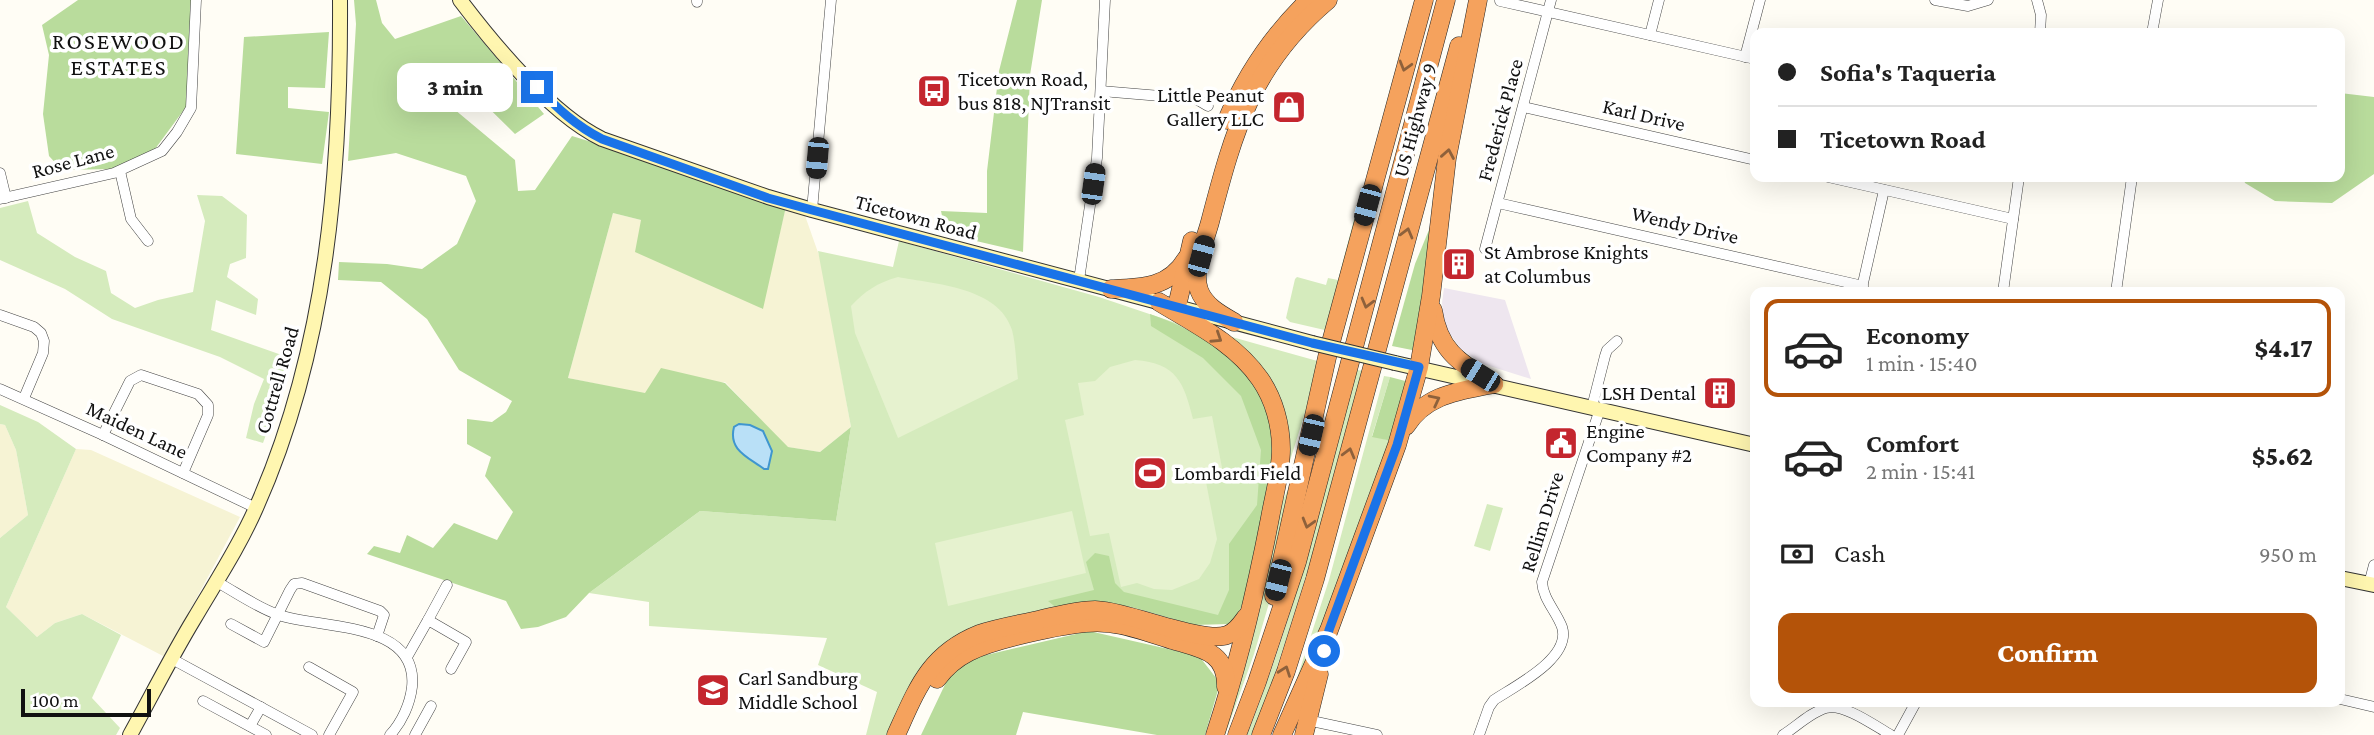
<!DOCTYPE html>
<meta charset="utf-8">
<style>
:root{--surface:#fff;--page:#f6f6f6;--text:#222;--muted:#767676;--line:#e0e0e0;--accent:#b45309}
body{margin:0;font-family:"Crimson Pro",serif;background:var(--page);color:var(--text);height:100vh;display:flex;flex-direction:column;font-size:26px;white-space:nowrap}
*{box-sizing:border-box;margin:0}
p{font-size:23px;color:var(--muted)}
.icon{flex:none;width:38px;height:38px;fill:none;stroke:currentColor;stroke-width:2;stroke-linecap:round;stroke-linejoin:round}
.map{position:relative;flex:1;overflow:hidden}
.sheet{position:absolute;left:1750px;top:287px;width:595px;height:420px;display:flex;flex-direction:column;background:var(--surface);border-radius:14px;box-shadow:0 7px 28px #0002}
.sheet>*{flex:none}
.top-card{position:absolute;left:1750px;top:28px;width:595px;height:154px;border-radius:14px;box-shadow:0 7px 28px #0002;display:grid;align-content:center;height:154px;padding:0 28px;background:var(--surface)}
.scale{position:absolute;left:21px;bottom:18px;width:130px;box-sizing:border-box;padding-left:7px;border:4px solid #111;border-top:0;font-size:19px;line-height:24px;white-space:nowrap;color:#111;-webkit-text-stroke:5px #fff;paint-order:stroke}
.end{position:absolute;width:32px;height:32px;margin:-16px;border:9px solid #1a73e8;background:#fff;box-shadow:0 0 0 4px #fff}
.from{border-radius:50%}
.bubble{position:absolute;height:49px;border-radius:14px;background:var(--surface);box-shadow:0 7px 28px #0002;font-size:23px;font-weight:800;line-height:49px;text-align:center}
.car{position:absolute;width:21px;height:42px;margin:-21px -10px;border-radius:9px;box-shadow:0 0 5px 2px #0007;background:linear-gradient(#222 24%,#8ab4d8 0 40%,#222 0 76%,#8ab4d8 0 86%,#222 0)}
.top-card b{display:flex;align-items:center;gap:24px;height:66px;font-size:26px}
.top-card b+b{border-top:2px solid var(--line)}
.top-card i{width:18px;height:18px;background:var(--text)}
ul{padding:12px 0 0;list-style:none}
li{display:flex;align-items:center;gap:21px;height:98px;margin:0 14px 10px;padding:0 14px;border:4px solid transparent;border-radius:14px}
li div{flex:1}
li b{display:block;font-size:26px}
li em{font-style:normal;font-weight:800}
li.on{border-color:var(--accent)}
li>.icon{width:63px;height:63px;stroke-width:1.5}
.pay{display:flex;align-items:center;gap:18px;height:77px;padding:0 28px;font-size:26px}
.pay p{margin-inline-start:auto}
.primary-button{display:flex;gap:14px;margin-top:auto;padding:14px 28px}
.primary-button a{flex:1;height:80px;border-radius:14px;background:var(--accent);color:#fff;font-size:28px;font-weight:800;line-height:80px;text-align:center}
.map>svg:first-child{display:block}
</style>
<div class="map">
<svg width="2374" height="735" viewBox="0 0 2374 735">
<rect width="100%" height="100%" fill="#fffdf5"/>
<polygon fill="#eee6ef" points="1444,288 1505,300 1531,379 1480,363 1460,348 1448,331 1444,321 1442,303"/>
<g fill="#f6f3d4">
<polygon points="787,202 802,207 821,261 851,427 820,452 787,447 725,382 645,394 568,378 613,213 641,220 762,309"/>
<polygon points="0,424 5,425 16,450 28,515 0,538"/>
<polygon points="76,449 91,450 240,517 165,657 82,614 55,623 37,637 6,607"/>
</g>
<g fill="#d5ebbd">
<polygon points="1362,189 1366,189 1329,331 1290,322 1286,318 1295,279 1297,277 1326,285 1328,278 1338,280"/>
<polygon points="197,195 222,196 247,215 246,258 230,264 227,277 258,299 256,315 216,300 211,330 293,359 263,443 246,438 254,404 264,379 220,357 112,319 65,289 0,260 0,208 28,201 37,233 75,257 106,271 111,293 135,308 158,300 193,292 205,221"/>
<polygon points="899,241 1099,297 1179,324 1271,417 1253,564 1229,624 1095,601 962,633 922,665 890,735 866,735 877,692 818,665 827,638 649,626 649,602 589,593 700,511 836,521 851,427 818,251 893,267"/>
<polygon points="1232,337 1321,362 1288,467 1230,341"/>
<path d="M1356 370 1365 371C1331 494 1296 615 1254 735H1247C1294 617 1325 493 1356 370Z"/>
<polygon points="1384,376 1390,377 1372,436 1392,441 1313,657 1287,709 1329,580"/>
<polygon points="0,405 38,422 76,449 6,607 37,637 55,623 82,614 121,635 92,698 120,728 116,735 0,735 0,538 28,515 16,450 5,425 0,424"/>
<polygon points="1295,474 1272,593 1254,654 1225,735 1221,735 1272,539 1283,500"/>
<polygon points="1487,504 1503,508 1490,551 1474,546"/>
</g>
<g fill="#b9dc9c">
<polygon points="78,0 191,0 186,107 155,149 112,169 62,170 49,156 43,114 49,55 42,25"/>
<polygon points="354,0 376,0 382,23 395,39 461,16 544,114 515,134 456,76 436,94 515,160 518,191 535,190 572,136 787,202 763,309 635,252 641,220 613,213 568,378 645,393 661,368 725,383 788,447 820,452 851,427 836,521 700,511 589,593 566,617 538,627 521,629 506,601 367,554 374,546 400,553 407,535 433,548 454,523 497,540 513,512 485,476 491,457 467,444 467,419 492,422 506,412 512,401 459,370 427,319 381,282 338,280 339,262 387,264 422,269 457,244 476,201 466,176 396,153 348,161 356,24"/>
<polygon points="1017,0 1042,0 1030,75 1023,252 946,234 941,211 987,213 987,171 999,71"/>
<polygon points="329,32 325,88 288,87 288,108 329,112 322,164 236,154 244,37"/>
<polygon points="2340,93 2374,97 2374,174 2332,203 2275,201 2245,183 2243,177 2340,177"/>
<polygon points="1433,220 1417,351 1392,346 1415,264"/>
<path d="M1150 314C1216 337 1281 381 1275 460 1273 485 1264 510 1259 534 1255 556 1249 592 1239 612 1237 616 1232 620 1229 624L1194 625 1128 606 1096 603 1058 609 1048 601 1094 590 1086 562 1095 553 1109 556 1115 583 1124 592 1218 615 1229 590V544L1257 505 1261 450 1241 396 1203 358 1151 326Z"/>
<polygon points="1390,377 1409,382 1392,441 1372,437"/>
<polygon points="1089,631 1199,656 1220,683 1205,735 1157,735 1023,712 1016,735 921,735 950,674 965,660"/>
</g>
<g fill="#e6f2cf">
<path d="M898 277C934 284 999 287 1012 330 1016 345 1016 364 1018 379L898 438 855 333 851 306C865 291 877 283 898 277Z"/>
<path d="M1135 360C1177 363 1184 383 1193 419L1212 416 1224 478 1206 482 1217 539 1210 563 1199 579 1172 590 1154 589 1137 583 1121 587 1109 533 1090 536 1065 420 1084 415 1078 383 1095 381 1110 367Z"/>
<polygon points="1072,511 1086,573 948,606 935,543"/>
</g>
<path fill="#b9e0f7" stroke="#3f96cf" stroke-width="2" d="M739 424 750 425 763 431 772 451 768 469H764C748 457 728 450 734 427Z"/>
<g fill="none" stroke-linecap="round" stroke-linejoin="round">
<g stroke="#444" stroke-width="11">
<g id="street">
<polyline points="1935,0 1968,6 1988,0"/>
<polyline points="2037,0 2041,15 2040,33"/>
<polyline points="1500,1 1755,59"/>
<polyline points="697,2 697,0"/>
<polyline points="2152,33 2158,0"/>
<polyline points="1650,35 1659,0"/>
<polyline points="1745,57 1760,0"/>
<polyline points="1101,91 1196,99 1208,106"/>
<polyline points="1524,107 1755,160"/>
<polyline points="120,171 131,219 148,241"/>
<polyline points="0,173 6,198"/>
<polyline points="1828,177 2013,219"/>
<polyline points="0,199 114,173 162,151 177,132 191,108 196,0"/>
<polyline points="1498,203 1863,286"/>
<polyline points="812,210 831,0"/>
<polyline points="1485,249 1551,0"/>
<polyline points="1079,280 1097,158 1105,0"/>
<polyline points="1861,292 1884,190"/>
<polyline points="2003,292 2019,177"/>
<polyline points="2116,292 2132,177"/>
<polyline points="0,315 34,327 41,333 44,341 43,353 24,398"/>
<polyline points="0,389 103,435 256,508"/>
<polyline points="1592,407 1605,356 1607,350 1617,341"/>
<polyline points="103,435 130,381 141,375 198,394 208,405 208,415 183,473"/>
<path d="M217 582C237 593 258 608 279 615 320 629 419 621 412 687 410 704 402 722 390 735"/>
<polyline points="2369,584 2374,565"/>
<polyline points="428,620 447,585"/>
<polyline points="231,624 264,642 290,590 294,584 302,583 380,611 384,615 377,636"/>
<polyline points="407,657 428,620 466,642 451,669"/>
<polyline points="172,659 312,735"/>
<polyline points="309,667 353,692 329,735"/>
<polyline points="2340,699 2374,707"/>
<polyline points="203,701 266,735"/>
<polyline points="1307,720 1377,735"/>
<polyline points="250,726 261,707"/>
<polyline points="415,735 431,706"/>
<path d="M1479 735 1489 707 1494 700C1515 686 1572 658 1562 627 1556 611 1543 599 1542 582L1600 409"/>
<path d="M1783 735C1796 727 1811 712 1826 708 1844 703 1875 726 1891 735"/>
<polyline points="1898,735 1916,702"/>
</g>
</g>
<g stroke="#333" stroke-width="16">
<g id="secondary">
<path d="M460 0C494 45 552 115 602 139L768 197 812 210 1312 343"/>
<polyline points="1395,363 1755,445"/>
<polyline points="2340,578 2374,585"/>
<path d="M130 735C151 697 171 657 194 619 215 583 239 547 256 508 327 349 341 173 340 0"/>
</g>
</g>
<g stroke="#222" stroke-width="19">
<g id="highway">
<path d="M1227 120C1246 74 1274 34 1309 0"/>
<path d="M1111 289C1141 288 1169 288 1186 259"/>
<path d="M1159 302C1195 324 1235 343 1260 379 1274 399 1281 425 1281 449 1281 472 1274 495 1270 518 1256 591 1238 665 1215 735"/>
<polyline points="1177,306 1192,241"/>
<path d="M1433 310C1439 352 1461 363 1494 384"/>
<path d="M1234 322C1220 314 1205 306 1199 290 1192 269 1205 241 1210 222 1234 130 1252 64 1328 0"/>
<path d="M1406 426C1426 394 1460 391 1494 384"/>
<polyline points="1274,596 1328,353 1424,0"/>
<path d="M937 679C946 667 957 658 969 652 995 639 1077 620 1105 623 1128 624 1151 634 1172 640 1201 649 1227 651 1226 687"/>
<path d="M896 735C917 689 929 654 979 634 1000 627 1021 624 1042 619 1060 615 1078 610 1095 610 1128 611 1203 644 1227 635 1236 632 1241 624 1246 617"/>
<polyline points="1237,735 1257,682 1297,562 1446,0"/>
<polyline points="1261,735 1286,671 1315,579 1459,46"/>
<polyline points="1282,735 1329,630 1397,445 1419,367 1431,296 1447,158 1478,0"/>
<polyline points="1304,735 1319,674"/>
</g>
</g>
<use href="#street" stroke="#fff" stroke-width="10"/>
<use href="#secondary" stroke="#fff6b0" stroke-width="14"/>
<use href="#highway" stroke="#f5a25d" stroke-width="18"/>
<g stroke="#333" stroke-width="16" stroke-linecap="butt">
<polyline id="secondary-bridge" points="1312,343 1395,363"/>
</g>
<use href="#secondary-bridge" stroke="#fff6b0" stroke-width="14"/>
</g>
<defs><path id="oneway-chevron" d="M-2-3.5L2.5 0L-2 3.5" fill="none" stroke-width="1.6" stroke-linecap="round" stroke-linejoin="round" transform="scale(1.75)"/></defs>
<g stroke="#8e613b">
<use href="#oneway-chevron" transform="translate(1405 66) rotate(106)"/>
<use href="#oneway-chevron" transform="translate(1448 154) rotate(-80)"/>
<use href="#oneway-chevron" transform="translate(1407 233) rotate(-75)"/>
<use href="#oneway-chevron" transform="translate(1367 303) rotate(105)"/>
<use href="#oneway-chevron" transform="translate(1217 338) rotate(33)"/>
<use href="#oneway-chevron" transform="translate(1435 400) rotate(-27)"/>
<use href="#oneway-chevron" transform="translate(1349 453) rotate(-75)"/>
<use href="#oneway-chevron" transform="translate(1308 523) rotate(106)"/>
<use href="#oneway-chevron" transform="translate(1285 671) rotate(-70)"/>
</g>
<g fill="none" stroke-linecap="round" stroke-linejoin="round">
<path stroke="#1a73e8" stroke-width="9" d="M537 87C557 108 576 126 602 139L768 198 812 210 1312 343 1419 367 1397 445 1329 630 1324 651"/>
</g>
<defs>
<g id="bus-square" transform="scale(1.75)"><rect x="-9" y="-9" width="18" height="18" rx="4" fill="#c4262e" stroke="#fff"/><path d="M-5-6H5V4H4V6H2V4H-2V6H-4V4H-5ZM-3.5-4V0h7V-4ZM-3.5 1.2v1.5H-2V1.2ZM2 1.2v1.5H3.5V1.2Z" fill="#fff"/></g>
<g id="shop-square" transform="scale(1.75)"><rect x="-9" y="-9" width="18" height="18" rx="4" fill="#c4262e" stroke="#fff"/><path d="M-5-2.5h2.3a2.7 3.5 0 0 1 5.4 0H5L5.5 6h-11ZM-1.5-2.5h3a1.5 2.3 0 0 0-3 0Z" fill="#fff"/></g>
<g id="building-square" transform="scale(1.75)"><rect x="-9" y="-9" width="18" height="18" rx="4" fill="#c4262e" stroke="#fff"/><path d="M-4-6H4V6H1V3H-1V6H-4ZM-2.5-4.3h1.7v1.8h-1.7ZM.8-4.3h1.7v1.8H.8ZM-2.5-1h1.7V.8h-1.7ZM.8-1h1.7V.8H.8Z" fill="#fff"/></g>
<g id="civic-square" transform="scale(1.75)"><rect x="-9" y="-9" width="18" height="18" rx="4" fill="#c4262e" stroke="#fff"/><path d="M-.6-6.5H3V-4.5H.6V-3L4-1V1h2V6H-6V1h2V-1L-.6-3ZM-1.2 2.5V6h2.4V2.5Z" fill="#fff"/></g>
<g id="stadium-square" transform="scale(1.75)"><rect x="-9" y="-9" width="18" height="18" rx="4" fill="#c4262e" stroke="#fff"/><path d="M0-5a6.5 5 0 1 0 0 10a6.5 5 0 1 0 0-10ZM-3.5-1.8h7v3.6h-7Z" fill="#fff"/></g>
<g id="school-square" transform="scale(1.75)"><rect x="-9" y="-9" width="18" height="18" rx="4" fill="#c4262e" stroke="#fff"/><path d="M0-5L7-2L0 1L-7-2ZM-4 1L0 2.5L4 1V4Q0 6-4 4Z" fill="#fff"/></g>
</defs>
<g fill-rule="evenodd">
<use href="#bus-square" x="934" y="91"/>
<use href="#shop-square" x="1289" y="107"/>
<use href="#building-square" x="1459" y="264"/>
<use href="#building-square" x="1720" y="393"/>
<use href="#civic-square" x="1561" y="443"/>
<use href="#stadium-square" x="1150" y="473"/>
<use href="#school-square" x="713" y="690"/>
</g>
<g text-anchor="middle" dominant-baseline="central" stroke-width="7" stroke-linejoin="round" paint-order="stroke">
<g font-size="21" fill="#111" stroke="#fff" text-anchor="start">
<text x="958" y="79">Ticetown Road,<tspan x="958" dy="24">bus 818, NJTransit</tspan></text>
<text x="1264" y="95" text-anchor="end">Little Peanut<tspan x="1264" dy="24">Gallery LLC</tspan></text>
<text x="1484" y="252">St Ambrose Knights<tspan x="1484" dy="24">at Columbus</tspan></text>
<text x="1696" y="393" text-anchor="end">LSH Dental</text>
<text x="1586" y="431">Engine<tspan x="1586" dy="24">Company #2</tspan></text>
<text x="1174" y="473">Lombardi Field</text>
<text x="738" y="678">Carl Sandburg<tspan x="738" dy="24">Middle School</tspan></text>
</g>
<g font-size="21" fill="#111" stroke="#fff">
<text transform="translate(1644 115) rotate(13)">Karl Drive</text>
<text transform="translate(1415 120) rotate(-75)">US Highway 9</text>
<text transform="translate(1500 120) rotate(-75)">Frederick Place</text>
<text transform="translate(73 161) rotate(-15)">Rose Lane</text>
<text transform="translate(916 217) rotate(15)">Ticetown Road</text>
<text transform="translate(1685 225) rotate(13)">Wendy Drive</text>
<text transform="translate(277 380) rotate(-74)">Cottrell Road</text>
<text transform="translate(137 430) rotate(25)">Maiden Lane</text>
<text transform="translate(1542 522) rotate(-73)">Rellim Drive</text>
</g>
<g font-size="23" letter-spacing="2" fill="#111" stroke="#fff">
<text x="119" y="41">ROSEWOOD<tspan x="119" dy="26">ESTATES</tspan></text>
</g>
</g>
</svg>
<div class="scale">100 m</div>
<i class="end from" style="left:1324px;top:651px"></i>
<i class="end" style="left:537px;top:87px"></i>
<div class="bubble" style="left:397px;top:63px;width:116px">3 min</div>
<i class="car" style="left:817px;top:158px;rotate:185deg"></i>
<i class="car" style="left:1093px;top:184px;rotate:8deg"></i>
<i class="car" style="left:1367px;top:205px;rotate:195deg"></i>
<i class="car" style="left:1201px;top:256px;rotate:15deg"></i>
<i class="car" style="left:1480px;top:375px;rotate:302deg"></i>
<i class="car" style="left:1311px;top:435px;rotate:193deg"></i>
<i class="car" style="left:1278px;top:580px;rotate:194deg"></i>
<div class="top-card">
<b><i class="from"></i>Sofia's Taqueria</b>
<b><i></i>Ticetown Road</b>
</div>
<section class="sheet">
<ul>
<li class="on"><svg class="icon" aria-label="car" viewBox="0 0 24 24"><path d="M5 17H2v-5l4-1 3-4h7l3 4 3 1v5h-3M9 17h6M6 11h13"/><circle cx="7" cy="17" r="2"/><circle cx="17" cy="17" r="2"/></svg><div><b>Economy</b><p>1 min · 15:40</p></div><em>$4.17</em></li>
<li><svg class="icon" aria-label="car" viewBox="0 0 24 24"><path d="M5 17H2v-5l4-1 3-4h7l3 4 3 1v5h-3M9 17h6M6 11h13"/><circle cx="7" cy="17" r="2"/><circle cx="17" cy="17" r="2"/></svg><div><b>Comfort</b><p>2 min · 15:41</p></div><em>$5.62</em></li>
</ul>
<div class="pay"><svg class="icon" aria-label="cash" viewBox="0 0 24 24"><path d="M3 7h18v10H3z"/><circle cx="12" cy="12" r="2"/></svg>Cash<p>950 m</p></div>
<div class="primary-button"><a>Confirm</a></div>
</section>
</div>
